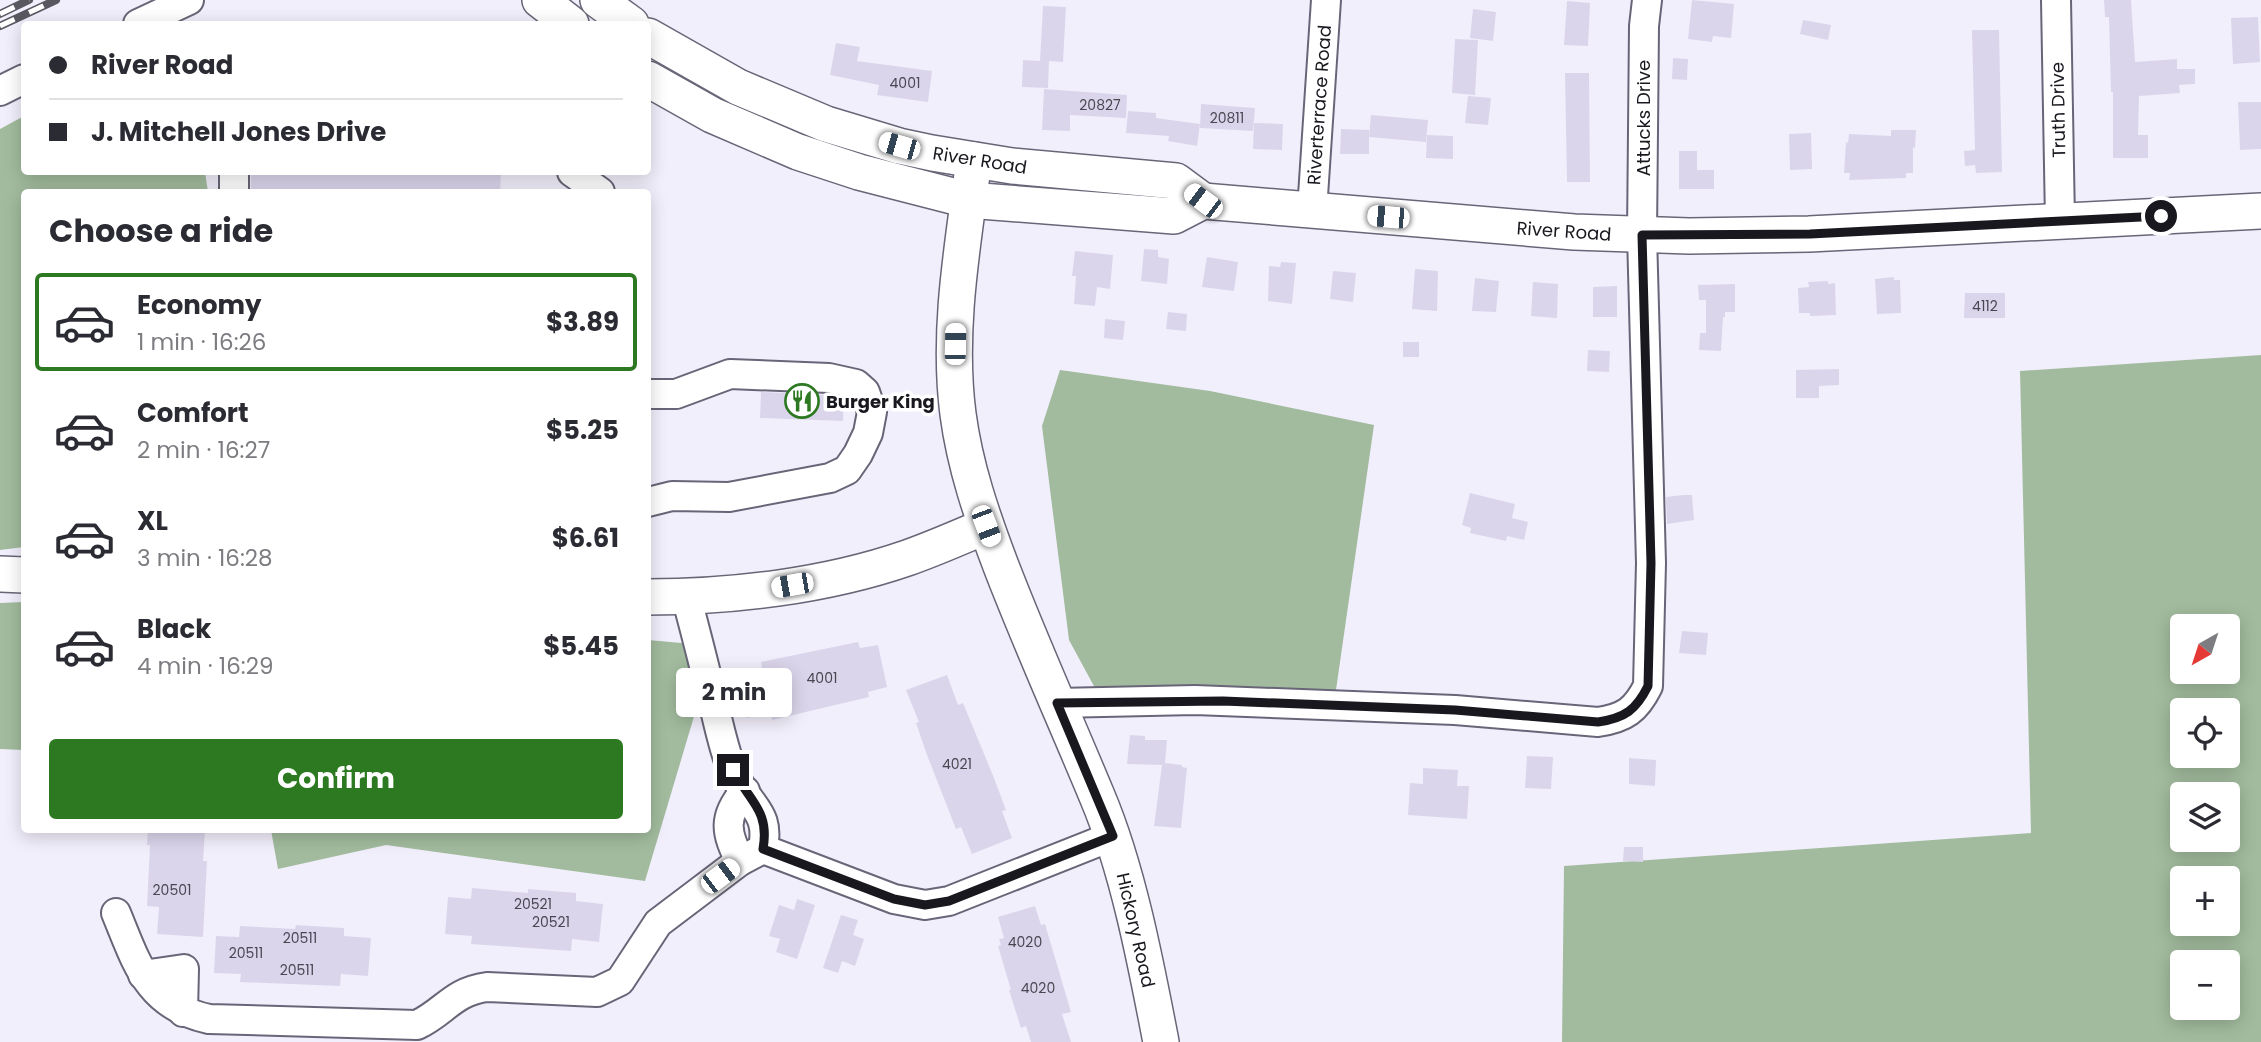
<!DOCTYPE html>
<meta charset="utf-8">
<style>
:root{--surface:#fff;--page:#f2f2f3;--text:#2b2b33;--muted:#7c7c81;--line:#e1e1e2;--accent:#2d7921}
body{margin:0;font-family:Poppins,sans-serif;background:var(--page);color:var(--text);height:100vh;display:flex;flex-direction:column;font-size:26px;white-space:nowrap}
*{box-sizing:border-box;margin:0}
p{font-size:23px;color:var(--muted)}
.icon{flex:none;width:38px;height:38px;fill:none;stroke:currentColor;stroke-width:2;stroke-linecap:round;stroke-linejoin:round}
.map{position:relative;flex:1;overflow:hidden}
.drawer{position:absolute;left:21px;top:189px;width:630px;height:644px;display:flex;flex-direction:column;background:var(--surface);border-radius:7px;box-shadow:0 4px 18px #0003}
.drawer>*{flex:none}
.guide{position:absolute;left:21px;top:21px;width:630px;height:154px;border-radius:7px;box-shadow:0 4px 18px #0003;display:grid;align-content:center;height:154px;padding:0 28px;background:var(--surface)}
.needle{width:46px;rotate:219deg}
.fabs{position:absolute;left:2170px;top:614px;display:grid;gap:14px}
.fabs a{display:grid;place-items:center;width:70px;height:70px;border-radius:7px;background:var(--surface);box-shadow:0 4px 18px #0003;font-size:35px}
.end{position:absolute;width:32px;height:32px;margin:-16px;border:9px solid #19181f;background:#fff;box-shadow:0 0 0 4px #fff}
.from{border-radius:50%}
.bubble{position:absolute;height:49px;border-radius:7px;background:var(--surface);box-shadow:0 4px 18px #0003;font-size:23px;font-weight:700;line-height:49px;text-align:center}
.car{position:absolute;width:21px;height:42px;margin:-21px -10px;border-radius:9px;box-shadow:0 0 5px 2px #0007;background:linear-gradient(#fff 24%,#345 0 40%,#fff 0 76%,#345 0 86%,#fff 0)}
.guide b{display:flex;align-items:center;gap:24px;height:66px;font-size:26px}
.guide b+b{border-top:2px solid var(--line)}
.guide i{width:18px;height:18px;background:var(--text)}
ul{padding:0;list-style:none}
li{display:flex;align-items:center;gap:21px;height:98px;margin:0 14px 10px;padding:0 14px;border:4px solid transparent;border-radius:7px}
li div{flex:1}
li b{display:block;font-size:26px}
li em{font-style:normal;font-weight:700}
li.active{border-color:var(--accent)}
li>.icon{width:63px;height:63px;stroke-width:1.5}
h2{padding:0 28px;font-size:32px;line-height:84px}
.button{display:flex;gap:14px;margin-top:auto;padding:14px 28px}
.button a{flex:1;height:80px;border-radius:7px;background:var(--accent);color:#fff;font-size:28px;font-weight:700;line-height:80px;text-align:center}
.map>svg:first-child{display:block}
</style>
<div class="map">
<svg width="2261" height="1042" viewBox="0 0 2261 1042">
<rect width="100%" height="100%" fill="#f2effc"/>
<g fill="#a2bb9e" fill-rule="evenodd">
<polygon points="24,116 24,172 205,172 208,192 24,192 24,547 0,550 0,129"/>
<path d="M2261 355V1042H1562L1564 866 2031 833 2020 371ZM2182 626H2228V672H2182ZM2182 710H2228V756H2182ZM2182 794H2228V840H2182ZM2182 878H2228V924H2182ZM2182 962H2228V1008H2182Z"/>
<polygon points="1060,370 1210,391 1374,425 1336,690 1201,711 1095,688 1069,640 1042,426"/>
<polygon points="24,602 24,750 0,749 0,603"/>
<polygon points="648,640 715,646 645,881 386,845 278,869 271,830 648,830"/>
</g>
<g fill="#dbd5eb">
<polygon points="1692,0 1734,4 1731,38 1713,36 1712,42 1688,39"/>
<polygon points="2104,0 2131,0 2135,62 2177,59 2177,69 2195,69 2195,84 2179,85 2180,93 2139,96 2138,135 2148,135 2148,158 2113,158 2113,92 2111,92 2109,17 2105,17"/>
<polygon points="1567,1 1590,3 1588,46 1564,45"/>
<polygon points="1043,6 1066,7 1063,62 1049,61 1048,88 1022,87 1023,60 1040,61"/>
<polygon points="1473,9 1496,12 1493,41 1470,38"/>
<polygon points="2258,17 2260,62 2233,64 2231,18"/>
<polygon points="1803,20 1831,25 1828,40 1800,34"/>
<polygon points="1972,30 1999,30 2002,172 1976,173 1975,165 1965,166 1964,151 1975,150"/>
<polygon points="1455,39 1478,40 1475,95 1452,93"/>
<polygon points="836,43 860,47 857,61 932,71 928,102 877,95 879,85 830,75"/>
<polygon points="1673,58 1688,59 1687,80 1672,79"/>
<polygon points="1565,73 1589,73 1590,182 1567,182"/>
<polygon points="1044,89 1127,95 1126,118 1070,115 1070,131 1042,130"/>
<polygon points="1468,96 1491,98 1488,125 1465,123"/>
<polygon points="2238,102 2261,102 2261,149 2240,150"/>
<polygon points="1201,104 1255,108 1253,131 1200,128"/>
<polygon points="1128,111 1156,113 1156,118 1200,124 1197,146 1168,141 1169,136 1126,133"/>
<polygon points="1371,115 1428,120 1426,142 1369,137"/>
<polygon points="1254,123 1283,124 1282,150 1253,149"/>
<polygon points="1341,129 1369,130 1369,154 1340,154"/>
<polygon points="1891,130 1916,130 1915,148 1913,147 1913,173 1906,173 1906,178 1849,180 1850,173 1844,173 1846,142 1848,143 1849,134 1891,136"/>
<polygon points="1811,133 1812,169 1790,170 1789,134"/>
<polygon points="1427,135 1453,136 1453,159 1426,158"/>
<polygon points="1679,151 1697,151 1697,170 1714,170 1714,189 1679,189"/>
<polygon points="251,172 501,172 500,192 251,192"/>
<polygon points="1144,249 1158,250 1158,257 1169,259 1167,284 1141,281"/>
<polygon points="1075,251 1113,255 1110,289 1097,287 1095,306 1074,304 1076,276 1072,276"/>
<polygon points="1207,257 1238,262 1234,291 1202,287"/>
<polygon points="1281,262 1296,263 1292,304 1268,301 1269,266 1280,267"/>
<polygon points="1415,269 1438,271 1437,311 1412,309"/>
<polygon points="1333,271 1356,273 1353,302 1330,299"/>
<polygon points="1894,277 1894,280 1900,280 1901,313 1877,314 1875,279"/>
<polygon points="1475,278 1499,281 1496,312 1472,311"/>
<polygon points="1828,281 1828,284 1835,283 1836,315 1810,316 1810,313 1799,313 1798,288 1809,287 1808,282"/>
<polygon points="1533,282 1558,284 1557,318 1531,316"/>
<polygon points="1735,284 1735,312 1725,312 1725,317 1723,317 1721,351 1699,350 1700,333 1706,333 1706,300 1699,300 1698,285"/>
<polygon points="1617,286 1617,317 1593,317 1593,287"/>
<polygon points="1965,293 2005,293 2005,318 1964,318"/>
<polygon points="1168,312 1187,314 1186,331 1166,329"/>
<polygon points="1105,319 1125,321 1123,340 1104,338"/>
<rect x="1403" y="342" width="16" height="15"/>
<polygon points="1588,350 1610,351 1609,372 1587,371"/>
<polygon points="1839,369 1839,385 1819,386 1819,398 1796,398 1796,370"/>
<polygon points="761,392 827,395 844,398 843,421 760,418"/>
<polygon points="1470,493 1515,504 1512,518 1528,522 1524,540 1507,536 1506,541 1470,533 1471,528 1462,525"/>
<polygon points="1683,495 1692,495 1694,520 1667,524 1666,497"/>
<polygon points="1682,631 1708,633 1706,655 1679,653"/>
<polygon points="858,642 860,648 878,645 887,687 868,692 869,697 772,720 771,713 746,718 735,674 762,668 761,662"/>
<polygon points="947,675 958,705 963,703 994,778 1006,810 1002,811 1012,838 972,854 961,827 956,829 927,755 916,723 919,722 906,690"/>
<polygon points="1130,735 1145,736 1145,740 1167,740 1165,763 1182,765 1182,767 1187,768 1181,828 1154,826 1162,765 1127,764"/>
<polygon points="1527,756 1553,757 1551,789 1525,788"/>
<polygon points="1629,758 1656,760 1655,786 1629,784"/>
<polygon points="1423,768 1458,770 1457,786 1469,786 1467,819 1408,815 1410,783 1423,784"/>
<polygon points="148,830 205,830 203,861 207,861 203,937 157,934 159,907 147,906 150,845 147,845"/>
<polygon points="1624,847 1643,847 1643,862 1623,861"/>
<polygon points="472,888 528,893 528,889 576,893 576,901 603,904 599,942 572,939 571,951 471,944 472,936 445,934 448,897 471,899"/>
<polygon points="797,899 815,905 797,959 776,952 780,939 769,936 779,905 794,910"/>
<polygon points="1035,906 1041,925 1045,924 1071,1012 1062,1014 1071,1042 1031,1042 1026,1026 1021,1028 1009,990 1011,990 998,946 1001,945 999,939 1004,938 998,917"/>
<polygon points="841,915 858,920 853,935 864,939 855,966 842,961 838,973 823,968"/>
<polygon points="296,925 344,928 344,936 371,938 368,976 341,974 340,986 240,982 241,974 214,973 216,936 239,937 240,926 295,929"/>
</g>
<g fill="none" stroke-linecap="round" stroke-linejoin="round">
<g stroke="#696578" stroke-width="32">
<g id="minor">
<polyline points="2056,0 2060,221"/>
<polyline points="138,24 189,0"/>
<polyline points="0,91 24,79"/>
<polyline points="572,172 600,192"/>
<polyline points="234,192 234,172"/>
<polyline points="1312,211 1326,0"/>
<polyline points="648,394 676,394 730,374 829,378 856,384 865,392 872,412 868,433 858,454 847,470 830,478 729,497 672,496 648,502"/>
<path d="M686 596C696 633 705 669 714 706 721 733 726 762 741 787 756 812 769 816 763 849L894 899 925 905 949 901 1113 836"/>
<path d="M1057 703 1195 700 1455 710 1598 722C1625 718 1636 710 1648 686L1651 563 1642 235 1644 26 1647 0"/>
<path d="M740 861C726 833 722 817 745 791"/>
<path d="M116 913C137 964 148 1006 209 1019L417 1025C446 1011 452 992 487 987L597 992 620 981 658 923 740 861 763 849"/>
<polyline points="143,975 184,969 183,1012"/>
</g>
</g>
<g stroke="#696578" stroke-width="38">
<g id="major">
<polyline points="540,0 571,24"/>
<polyline points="598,0 631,24"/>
<polyline points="648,36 738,87 826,124 899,146 932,153 1012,166 1176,181 1203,201"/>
<polyline points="648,79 712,115 798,152 859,172 968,200 1174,216 1203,201 1574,232 1689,236 1809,234 2261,211"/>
<path d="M974 160C963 243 947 330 958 414 965 467 982 516 1001 566 1031 644 1065 719 1097 796 1128 869 1146 964 1161 1042"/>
<polyline points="0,574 24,575"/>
<path d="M648 597C732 597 826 586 907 558 933 549 960 537 986 526"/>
</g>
</g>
<use href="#minor" stroke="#fff" stroke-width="28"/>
<use href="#major" stroke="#fff" stroke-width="35"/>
<g stroke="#595760" stroke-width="8">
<g id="rail">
<polyline points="0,14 29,0"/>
<polyline points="0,26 56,0"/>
</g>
</g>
<use href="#rail" stroke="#fff" stroke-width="5" stroke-dasharray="16" stroke-linecap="butt"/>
</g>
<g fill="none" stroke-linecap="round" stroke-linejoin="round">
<path stroke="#19181f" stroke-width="9" d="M733 770C749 801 770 810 763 849L894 899 925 905 949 901 1113 836 1057 703 1223 701 1455 710 1598 722C1625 718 1636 710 1648 686L1651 563 1642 235 1810 234 2161 216"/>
</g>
<defs>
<g id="restaurant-ring" transform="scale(1.75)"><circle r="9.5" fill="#fff" stroke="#2d7921" stroke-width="1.5"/><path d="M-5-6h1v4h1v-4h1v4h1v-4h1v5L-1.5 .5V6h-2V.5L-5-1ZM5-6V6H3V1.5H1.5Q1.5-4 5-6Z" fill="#2d7921"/></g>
</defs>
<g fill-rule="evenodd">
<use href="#restaurant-ring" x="802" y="401"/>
</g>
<g text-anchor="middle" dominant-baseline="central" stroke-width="7" stroke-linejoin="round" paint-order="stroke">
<g font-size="14" fill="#4a4752">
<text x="905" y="83">4001</text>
<text x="1100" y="105">20827</text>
<text x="1227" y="118">20811</text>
<text x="1985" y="306">4112</text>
<text x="822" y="678">4001</text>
<text x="957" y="764">4021</text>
<text x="172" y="890">20501</text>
<text x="533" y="904">20521</text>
<text x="551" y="922">20521</text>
<text x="300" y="938">20511</text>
<text x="1025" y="942">4020</text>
<text x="246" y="953">20511</text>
<text x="297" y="970">20511</text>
<text x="1038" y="988">4020</text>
</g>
<g font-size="18" fill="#19181f" stroke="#fff">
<text transform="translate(1319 105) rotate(-86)">Riverterrace Road</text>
<text transform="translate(2058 110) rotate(-91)">Truth Drive</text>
<text transform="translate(1643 118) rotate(-90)">Attucks Drive</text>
<text transform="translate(980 160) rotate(9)">River Road</text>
<text transform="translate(1564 231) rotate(4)">River Road</text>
<text transform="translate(1136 930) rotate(77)">Hickory Road</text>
</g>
<g font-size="18" font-weight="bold" fill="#19181f" stroke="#fff" text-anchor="start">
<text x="826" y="401">Burger King</text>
</g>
</g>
</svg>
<div class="fabs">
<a><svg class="needle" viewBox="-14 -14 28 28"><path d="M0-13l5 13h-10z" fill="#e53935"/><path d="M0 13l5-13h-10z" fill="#7c7c81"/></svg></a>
<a><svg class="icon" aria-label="locate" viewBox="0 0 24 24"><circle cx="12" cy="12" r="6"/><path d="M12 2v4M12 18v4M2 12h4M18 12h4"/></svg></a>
<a><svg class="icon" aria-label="layers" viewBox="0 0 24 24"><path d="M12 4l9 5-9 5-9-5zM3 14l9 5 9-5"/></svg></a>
<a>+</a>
<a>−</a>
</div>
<i class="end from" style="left:2161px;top:216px"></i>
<i class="end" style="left:733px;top:770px"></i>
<div class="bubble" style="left:676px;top:668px;width:116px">2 min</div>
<i class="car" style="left:899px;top:146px;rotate:286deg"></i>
<i class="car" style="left:1203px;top:201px;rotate:307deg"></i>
<i class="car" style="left:1388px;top:217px;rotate:275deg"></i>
<i class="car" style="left:955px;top:344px;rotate:1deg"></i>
<i class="car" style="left:986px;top:526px;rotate:159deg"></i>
<i class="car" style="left:792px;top:585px;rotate:260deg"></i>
<i class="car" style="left:720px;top:876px;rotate:53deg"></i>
<div class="guide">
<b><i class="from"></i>River Road</b>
<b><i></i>J. Mitchell Jones Drive</b>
</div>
<section class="drawer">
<h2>Choose a ride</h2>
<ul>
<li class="active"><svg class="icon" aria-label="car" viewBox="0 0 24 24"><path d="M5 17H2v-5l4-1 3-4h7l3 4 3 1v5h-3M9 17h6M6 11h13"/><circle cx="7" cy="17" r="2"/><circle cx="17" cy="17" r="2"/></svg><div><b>Economy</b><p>1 min · 16:26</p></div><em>$3.89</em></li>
<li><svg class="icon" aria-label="car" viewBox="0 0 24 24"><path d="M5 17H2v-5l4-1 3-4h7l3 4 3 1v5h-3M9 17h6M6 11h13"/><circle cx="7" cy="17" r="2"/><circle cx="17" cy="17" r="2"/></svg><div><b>Comfort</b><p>2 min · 16:27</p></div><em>$5.25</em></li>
<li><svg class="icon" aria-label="car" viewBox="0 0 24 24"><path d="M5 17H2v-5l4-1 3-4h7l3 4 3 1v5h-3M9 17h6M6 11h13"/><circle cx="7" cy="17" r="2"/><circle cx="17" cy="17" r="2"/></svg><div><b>XL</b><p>3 min · 16:28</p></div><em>$6.61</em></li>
<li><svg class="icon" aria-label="car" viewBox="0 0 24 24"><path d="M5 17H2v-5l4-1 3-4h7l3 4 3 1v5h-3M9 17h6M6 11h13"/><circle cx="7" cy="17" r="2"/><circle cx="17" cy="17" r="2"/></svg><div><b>Black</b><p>4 min · 16:29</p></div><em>$5.45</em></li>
</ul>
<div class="button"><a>Confirm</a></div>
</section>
</div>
